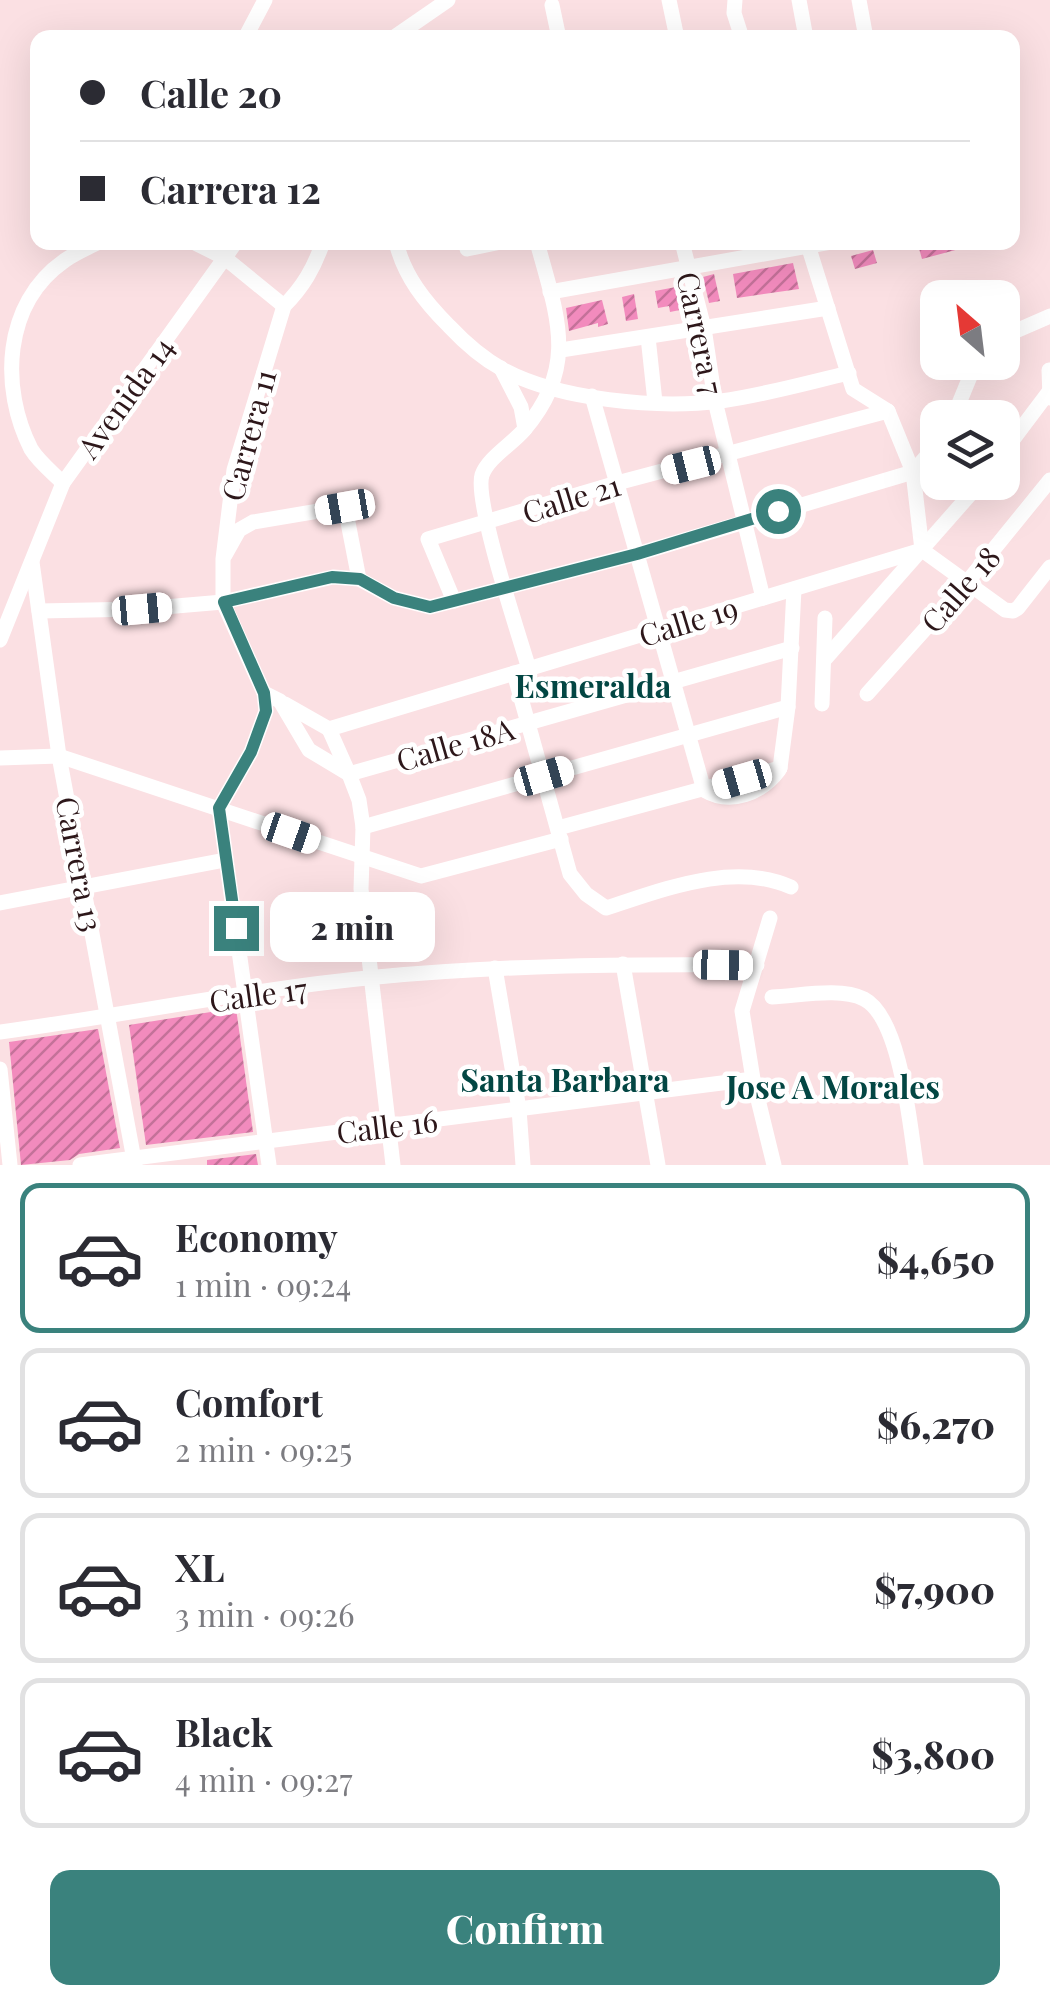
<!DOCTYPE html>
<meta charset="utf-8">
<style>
:root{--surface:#fff;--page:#f2f2f3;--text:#2b2b33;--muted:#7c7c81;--line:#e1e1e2;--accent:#3a827d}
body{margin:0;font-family:"Playfair Display",serif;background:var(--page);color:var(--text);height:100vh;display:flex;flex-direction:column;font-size:38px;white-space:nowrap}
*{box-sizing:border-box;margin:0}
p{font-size:32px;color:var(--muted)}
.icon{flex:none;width:55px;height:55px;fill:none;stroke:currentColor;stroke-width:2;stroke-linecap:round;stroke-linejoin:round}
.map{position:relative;height:1165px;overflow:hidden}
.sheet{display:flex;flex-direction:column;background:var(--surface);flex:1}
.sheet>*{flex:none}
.top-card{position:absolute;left:30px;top:30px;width:990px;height:220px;border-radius:20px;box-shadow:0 10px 40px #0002;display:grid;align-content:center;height:220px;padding:0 50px;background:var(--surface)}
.needle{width:65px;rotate:332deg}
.buttons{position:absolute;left:920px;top:280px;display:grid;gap:20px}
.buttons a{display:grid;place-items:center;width:100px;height:100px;border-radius:20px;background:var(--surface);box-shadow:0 10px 40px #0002;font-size:50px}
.end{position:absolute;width:45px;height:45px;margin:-22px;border:12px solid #3a827d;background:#fff;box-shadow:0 0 0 5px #fff}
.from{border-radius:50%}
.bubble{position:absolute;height:70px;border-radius:20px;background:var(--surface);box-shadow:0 10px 40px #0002;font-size:32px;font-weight:800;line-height:70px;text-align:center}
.car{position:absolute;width:30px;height:60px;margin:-30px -15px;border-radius:12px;box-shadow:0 0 8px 2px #0007;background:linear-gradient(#fff 24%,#345 0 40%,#fff 0 76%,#345 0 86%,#fff 0)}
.top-card b{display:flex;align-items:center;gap:35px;height:95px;font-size:38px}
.top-card b+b{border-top:2px solid var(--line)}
.top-card i{width:25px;height:25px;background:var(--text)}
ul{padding:18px 0 0;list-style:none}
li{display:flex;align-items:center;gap:30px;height:150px;margin:0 20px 15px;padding:0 30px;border:5px solid var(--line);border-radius:20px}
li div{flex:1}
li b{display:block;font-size:38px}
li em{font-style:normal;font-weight:800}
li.selected{border-color:var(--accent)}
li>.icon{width:90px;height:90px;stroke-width:1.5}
.action{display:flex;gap:20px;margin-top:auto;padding:20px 50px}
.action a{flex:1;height:115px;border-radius:20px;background:var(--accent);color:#fff;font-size:40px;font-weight:800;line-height:115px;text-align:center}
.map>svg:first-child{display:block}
</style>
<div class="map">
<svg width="1050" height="1165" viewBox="0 0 1050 1165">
<defs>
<pattern id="building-hatch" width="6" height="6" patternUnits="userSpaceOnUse" patternTransform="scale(2.5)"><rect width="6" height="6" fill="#f28bbd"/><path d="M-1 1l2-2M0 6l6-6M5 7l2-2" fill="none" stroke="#c47199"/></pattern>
</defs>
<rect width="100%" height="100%" fill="#fbe0e3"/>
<g fill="url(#building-hatch)">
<polygon points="926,242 974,242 974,245 922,259 918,245"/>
<polygon points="873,250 877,263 855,269 851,256"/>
<polygon points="793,263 799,289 737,298 733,274"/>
<polygon points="714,274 720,301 709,303 703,277"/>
<polygon points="681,286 685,309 670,312 669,306 658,308 655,291"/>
<polygon points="634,294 638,319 626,321 622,297"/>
<polygon points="602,300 608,324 598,327 598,323 569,331 566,308"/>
<polygon points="236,1008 253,1132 146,1145 129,1025"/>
<polygon points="98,1029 120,1148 79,1154 70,1160 21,1165 9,1042"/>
<polygon points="256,1154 258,1165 207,1165 207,1160"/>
</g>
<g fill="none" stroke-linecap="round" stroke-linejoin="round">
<g stroke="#fff" stroke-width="15">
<polyline points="669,0 677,38"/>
<polyline points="735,0 734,13 742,38"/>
<polyline points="799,0 806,38"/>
<polyline points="859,0 866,38"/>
<polyline points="552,5 559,38"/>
<polyline points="245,38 265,0"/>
<polyline points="393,38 448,0"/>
<polyline points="193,242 225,258 284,306"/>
<path d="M396 242C404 276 425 302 449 326 465 343 482 358 502 369 558 400 658 409 721 401 764 395 806 383 849 373"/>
<polyline points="466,242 467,249 501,242"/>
<polyline points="682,242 704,328 715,401 763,598"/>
<polyline points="807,242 853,389 888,411 913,472 922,550 1005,610 1013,611 1018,608 1050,567"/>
<polyline points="550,292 831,242"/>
<polyline points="648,337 655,402"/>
<polyline points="1002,337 1050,316"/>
<polyline points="561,350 828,308"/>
<polyline points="501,368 521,407 525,429"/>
<polyline points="1049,370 1050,398"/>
<polyline points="592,396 704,790"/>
<polyline points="953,418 976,362"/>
<polyline points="1002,454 1048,393"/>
<polyline points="913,472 938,443"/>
<path d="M63 483C52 472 39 462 31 449 0 388 3 304 64 261 75 253 88 248 99 242"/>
<polyline points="345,507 359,579"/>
<polyline points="225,555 239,530 253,522 366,503"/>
<polyline points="32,562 59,756 135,1165"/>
<polyline points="454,601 428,539 617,483 888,411"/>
<polyline points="39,611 141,609 223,602 333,577 359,579 394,598 430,607 637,554 913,472"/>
<polyline points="0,640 63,483 236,242"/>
<polyline points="826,658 981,482"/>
<path d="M529 669C519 635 474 501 482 475 488 458 512 444 524 430 579 366 557 316 537 242"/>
<path d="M514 673 570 874 586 894 606 908C663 890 733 861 791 887"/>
<polyline points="264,693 280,701 309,750 349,774 359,800 363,827 361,889 393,1165"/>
<polyline points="867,694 968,581 1050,480"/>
<polyline points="285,704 329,729"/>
<polyline points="822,704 825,618"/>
<polyline points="329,729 922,550"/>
<polyline points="329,729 349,774 792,648"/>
<polyline points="0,758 59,756 421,876 561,839"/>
<polyline points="780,768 788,707 794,589"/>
<path d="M704 790C731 806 762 793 779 770"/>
<polyline points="363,827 788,707"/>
<polyline points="558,828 780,768"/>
<polyline points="0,903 225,860"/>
<polyline points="770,918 742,1011 753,1079 774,1165"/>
<polyline points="623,964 658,1165"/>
<polyline points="495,968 519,1109 523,1165"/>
<path d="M772 997C799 996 840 987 864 999 901 1018 910 1127 916 1165"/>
<path d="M0 1032C125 1015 251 989 377 977 503 965 629 964 757 965"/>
<polyline points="0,1069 10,1165"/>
<polyline points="80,1165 753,1079"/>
<path d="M269 1165 219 808 251 752 266 711 264 693 223 602V559L234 470 284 306C303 287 314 268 323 242"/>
</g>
</g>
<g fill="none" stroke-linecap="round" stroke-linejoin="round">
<polyline stroke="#3a827d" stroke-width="12" points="236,928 219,808 251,752 266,711 264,693 224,602 332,577 360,579 394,598 430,607 637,554 778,511"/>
</g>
<g text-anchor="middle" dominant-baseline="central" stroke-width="9" stroke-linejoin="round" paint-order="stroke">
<g font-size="30" fill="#2d171a" stroke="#fff">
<text transform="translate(701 333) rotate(78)">Carrera 7</text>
<text transform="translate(125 397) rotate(-54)">Avenida 14</text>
<text transform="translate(248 435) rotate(-75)">Carrera 11</text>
<text transform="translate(571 498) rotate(-17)">Calle 21</text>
<text transform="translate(960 589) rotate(-49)">Calle 18</text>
<text transform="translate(688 621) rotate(-17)">Calle 19</text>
<text transform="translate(455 744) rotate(-16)">Calle 18A</text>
<text transform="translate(80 864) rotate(79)">Carrera 13</text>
<text transform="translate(258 994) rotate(-8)">Calle 17</text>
<text transform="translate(387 1126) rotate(-7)">Calle 16</text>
</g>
<g font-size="32" font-weight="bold" fill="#034643" stroke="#fff">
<text x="593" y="684">Esmeralda</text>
<text x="565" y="1078">Santa Barbara</text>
<text x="833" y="1085">Jose A Morales</text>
</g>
</g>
</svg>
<div class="buttons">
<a><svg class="needle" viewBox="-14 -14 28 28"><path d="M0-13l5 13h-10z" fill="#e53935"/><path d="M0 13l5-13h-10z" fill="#7c7c81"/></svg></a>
<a><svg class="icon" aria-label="layers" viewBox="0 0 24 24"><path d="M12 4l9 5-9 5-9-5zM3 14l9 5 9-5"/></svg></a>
</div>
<i class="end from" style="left:778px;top:511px"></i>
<i class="end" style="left:236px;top:928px"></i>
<div class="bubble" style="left:270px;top:892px;width:165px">2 min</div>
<i class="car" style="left:691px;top:465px;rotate:256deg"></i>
<i class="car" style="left:345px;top:507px;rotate:260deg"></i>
<i class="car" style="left:142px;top:609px;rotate:85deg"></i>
<i class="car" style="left:544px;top:776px;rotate:74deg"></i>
<i class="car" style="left:742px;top:779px;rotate:254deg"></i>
<i class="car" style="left:291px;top:833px;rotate:109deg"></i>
<i class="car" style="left:723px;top:965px;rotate:91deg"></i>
<div class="top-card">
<b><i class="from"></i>Calle 20</b>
<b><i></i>Carrera 12</b>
</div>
</div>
<section class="sheet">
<ul>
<li class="selected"><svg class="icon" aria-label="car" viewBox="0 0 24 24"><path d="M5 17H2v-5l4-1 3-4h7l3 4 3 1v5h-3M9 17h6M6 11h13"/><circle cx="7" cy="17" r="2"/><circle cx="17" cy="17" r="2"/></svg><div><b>Economy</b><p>1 min · 09:24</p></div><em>$4,650</em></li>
<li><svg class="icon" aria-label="car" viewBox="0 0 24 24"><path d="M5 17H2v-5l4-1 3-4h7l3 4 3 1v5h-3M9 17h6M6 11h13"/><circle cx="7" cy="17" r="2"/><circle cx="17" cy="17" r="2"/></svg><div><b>Comfort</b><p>2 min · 09:25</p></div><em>$6,270</em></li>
<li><svg class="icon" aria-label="car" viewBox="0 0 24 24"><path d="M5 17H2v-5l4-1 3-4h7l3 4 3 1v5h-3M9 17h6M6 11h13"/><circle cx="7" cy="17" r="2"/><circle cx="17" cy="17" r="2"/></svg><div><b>XL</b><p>3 min · 09:26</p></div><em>$7,900</em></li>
<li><svg class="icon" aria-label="car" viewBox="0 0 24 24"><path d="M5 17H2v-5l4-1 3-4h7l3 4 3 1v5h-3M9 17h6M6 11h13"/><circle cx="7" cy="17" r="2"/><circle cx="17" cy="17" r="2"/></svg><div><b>Black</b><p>4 min · 09:27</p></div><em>$3,800</em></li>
</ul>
<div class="action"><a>Confirm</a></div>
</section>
